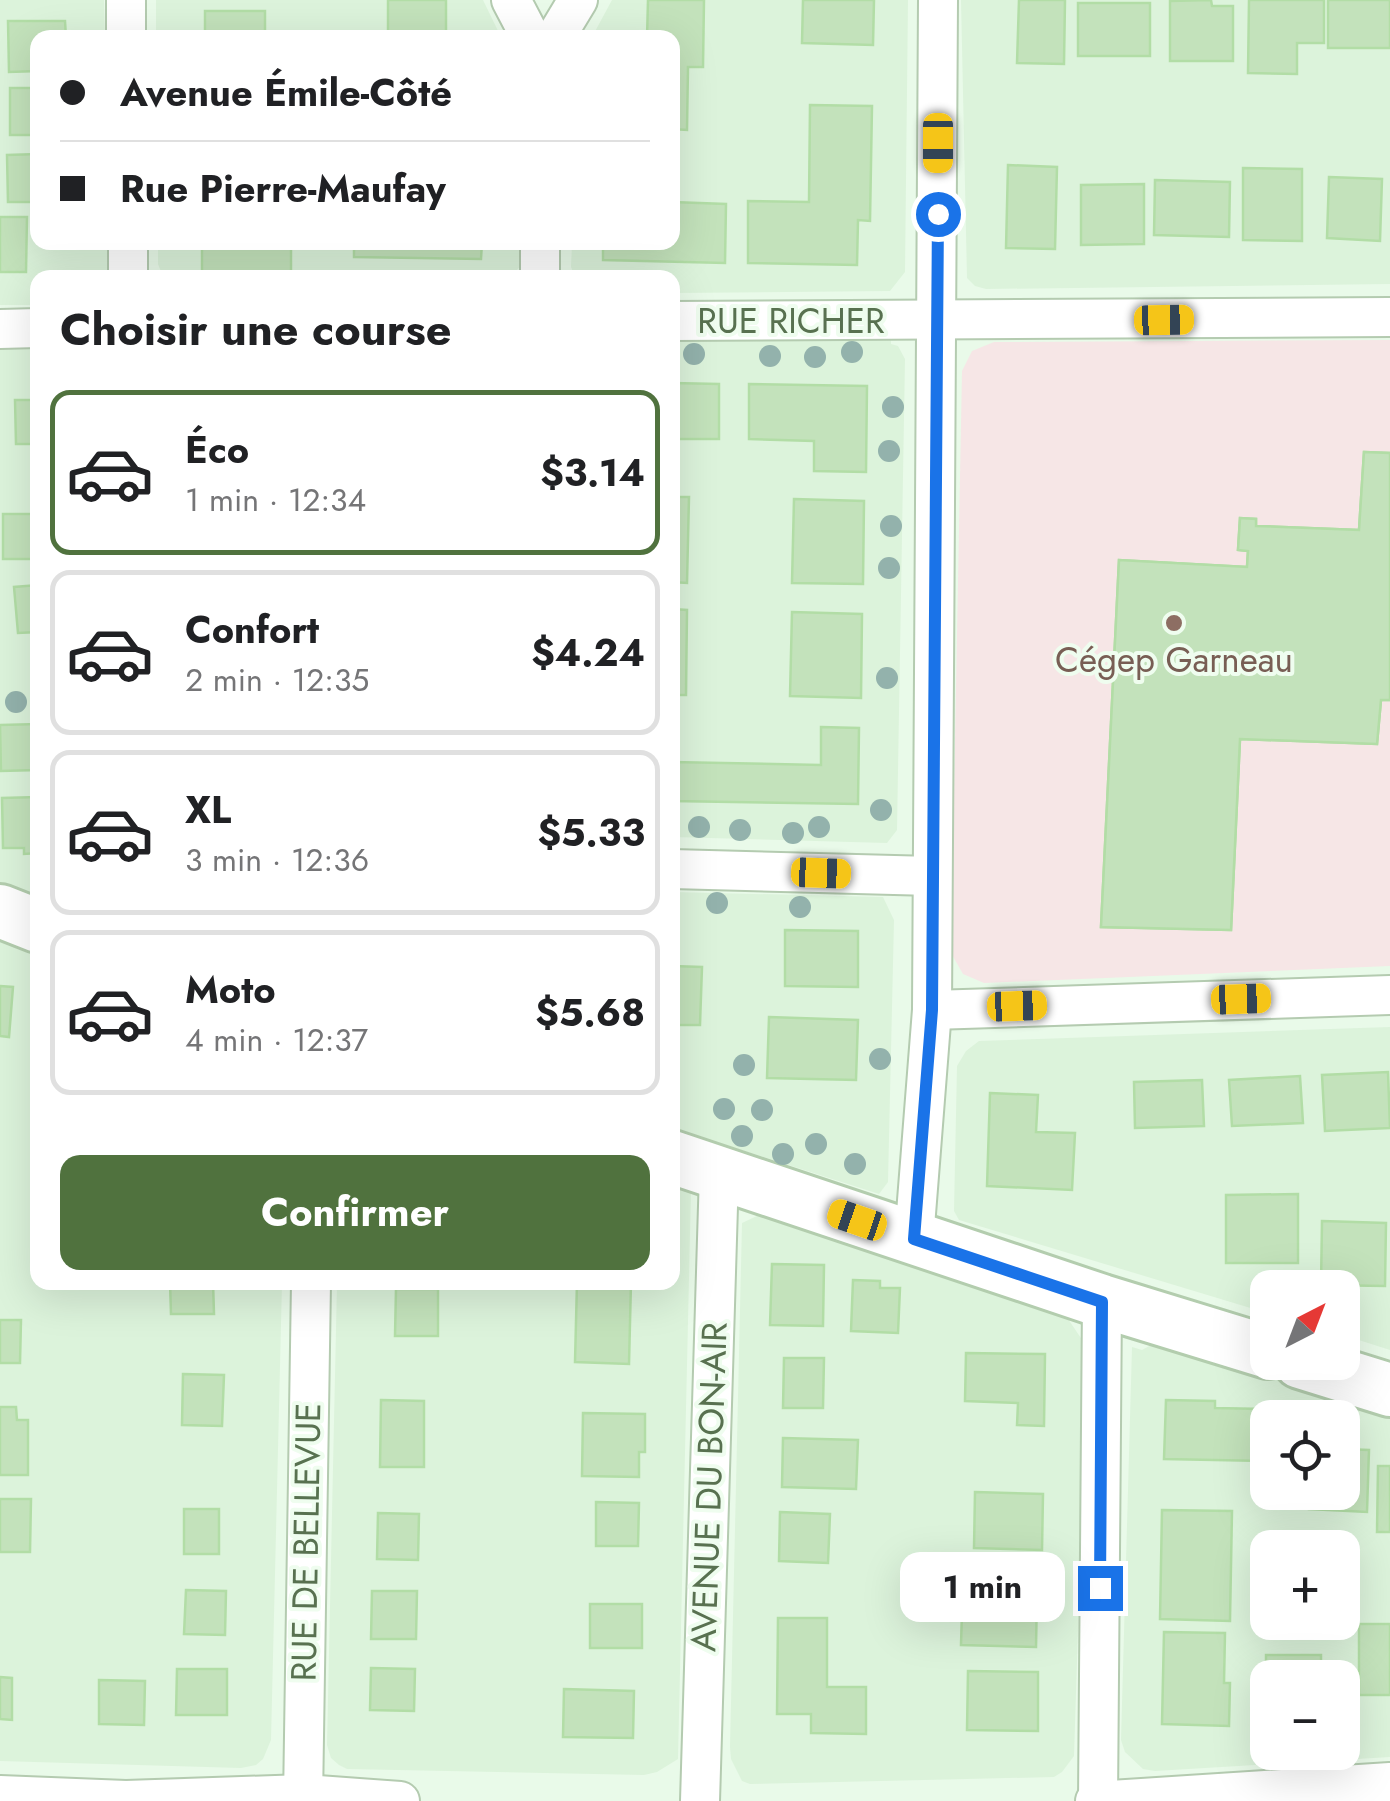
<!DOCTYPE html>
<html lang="fr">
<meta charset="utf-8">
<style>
:root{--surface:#fff;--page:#f6f6f6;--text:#202124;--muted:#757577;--line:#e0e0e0;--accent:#50723e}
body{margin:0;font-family:Jost,sans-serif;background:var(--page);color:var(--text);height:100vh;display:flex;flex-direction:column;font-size:38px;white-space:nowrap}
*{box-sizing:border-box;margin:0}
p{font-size:32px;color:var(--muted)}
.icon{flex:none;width:55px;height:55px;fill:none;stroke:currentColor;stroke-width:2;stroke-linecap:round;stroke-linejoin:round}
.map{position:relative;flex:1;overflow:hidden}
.side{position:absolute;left:30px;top:270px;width:650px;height:1020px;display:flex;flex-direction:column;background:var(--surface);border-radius:20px;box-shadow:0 10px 40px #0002}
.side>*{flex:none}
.hud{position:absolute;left:30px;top:30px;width:650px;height:220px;border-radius:20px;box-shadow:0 10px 40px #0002;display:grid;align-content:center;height:220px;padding:0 30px;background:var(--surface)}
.needle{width:65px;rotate:42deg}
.tools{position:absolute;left:1250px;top:1270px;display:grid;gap:20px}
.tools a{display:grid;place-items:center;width:110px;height:110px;border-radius:20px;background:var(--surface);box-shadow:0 10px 40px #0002;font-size:50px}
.end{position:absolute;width:45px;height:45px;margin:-22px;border:12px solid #1a73e8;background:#fff;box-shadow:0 0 0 5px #fff}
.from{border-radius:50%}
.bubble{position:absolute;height:70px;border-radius:20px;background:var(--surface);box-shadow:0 10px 40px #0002;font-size:32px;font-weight:700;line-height:70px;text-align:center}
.car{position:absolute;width:30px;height:60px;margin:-30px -15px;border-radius:12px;box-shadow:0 0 8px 2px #0007;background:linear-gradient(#f5c518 24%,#345 0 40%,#f5c518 0 76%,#345 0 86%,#f5c518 0)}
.hud b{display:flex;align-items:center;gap:35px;height:95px;font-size:38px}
.hud b+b{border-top:2px solid var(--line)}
.hud i{width:25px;height:25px;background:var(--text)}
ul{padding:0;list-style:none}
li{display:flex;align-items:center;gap:30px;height:165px;margin:0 20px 15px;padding:0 10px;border:5px solid var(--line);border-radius:20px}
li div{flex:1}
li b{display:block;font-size:38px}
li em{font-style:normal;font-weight:700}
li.current{border-color:var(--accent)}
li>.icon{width:90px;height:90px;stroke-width:1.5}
h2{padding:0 30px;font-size:45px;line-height:120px}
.action{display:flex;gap:20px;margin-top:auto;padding:20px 30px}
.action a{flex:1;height:115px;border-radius:20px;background:var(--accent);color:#fff;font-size:40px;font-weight:700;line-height:115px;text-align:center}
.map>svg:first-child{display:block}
</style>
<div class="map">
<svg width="1390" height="1801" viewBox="0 0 1390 1801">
<rect width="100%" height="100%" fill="#e9fae9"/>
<g fill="#dcf3db" fill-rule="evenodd">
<polygon points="0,0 104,0 105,37 38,38 38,242 107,243 107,277 38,278 37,305 0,305"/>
<polygon points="156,0 483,0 501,37 156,37"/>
<polygon points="612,0 908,0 905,272 890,291 673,293 672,278 575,277 571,267 572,243 672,242 672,38 592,37"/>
<polygon points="961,0 1390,0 1390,284 986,289 975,286 967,278"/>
<polygon points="158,243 521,243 521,265 511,278 163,277 158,264"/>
<polygon points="891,337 891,344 898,346 905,359 897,830 887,843 673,837 673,339"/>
<polygon points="37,343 37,901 0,885 0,344"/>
<polygon points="673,892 883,897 894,920 888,1182 879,1194 673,1128"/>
<polygon points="0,941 37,955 38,1282 282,1283 271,1740 263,1759 256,1765 241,1768 0,1761"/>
<polygon points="1390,1027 1390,1350 1343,1335 1342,1288 1268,1288 1267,1313 959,1220 954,1211 957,1066 966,1051 979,1041"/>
<polygon points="673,1184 691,1190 678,1759 657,1772 644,1775 347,1769 339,1765 331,1758 327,1745 337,1283 672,1282"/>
<polygon points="759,1215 1066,1316 1087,1347 1074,1756 1062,1772 1054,1777 750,1784 742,1781 731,1759 730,1747 742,1223"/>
<path d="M1160 1340 1390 1415V1757L1155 1771 1143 1769 1125 1752 1121 1740 1132 1347 1142 1350ZM1268 1418H1342V1492H1268ZM1268 1548H1342V1622H1268ZM1268 1678H1342V1752H1268Z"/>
</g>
<polygon fill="#f6e6e6" points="1390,340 1390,966 984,983 963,974 951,953 962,371 972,351 994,342"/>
<g fill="#c3e2bb" stroke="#b2dda6" stroke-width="2.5">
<rect x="388" y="0" width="58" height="38"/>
<polygon points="648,0 704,0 703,67 688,67 687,130 672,129 672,38 647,38"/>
<polygon points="803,0 874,0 873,45 802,43"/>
<polygon points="1019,0 1065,0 1064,64 1017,63"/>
<polygon points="1211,0 1212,6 1233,6 1233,61 1170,61 1170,1"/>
<polygon points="1249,0 1324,0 1324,43 1297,43 1297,74 1248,73"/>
<rect x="1328" y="0" width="62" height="48"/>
<rect x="1078" y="3" width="72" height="53"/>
<rect x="205" y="11" width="60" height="27"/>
<polygon points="8,21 65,21 66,38 38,38 38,71 9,72"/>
<rect x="10" y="88" width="28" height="47"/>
<polygon points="810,105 872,106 870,221 858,220 857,265 748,263 748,201 809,202"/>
<polygon points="38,154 38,202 8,202 7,155"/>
<polygon points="1008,165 1057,167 1055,249 1006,248"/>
<polygon points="1243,168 1302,169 1302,241 1243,240"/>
<polygon points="1329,177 1382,179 1380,241 1327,238"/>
<polygon points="1155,180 1230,182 1229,237 1154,235"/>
<polygon points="1144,184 1144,244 1081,245 1081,185"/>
<polygon points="672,202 726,204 725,263 603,260 603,242 672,242"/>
<polygon points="0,217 27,217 26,272 0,272"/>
<polygon points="202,242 291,242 291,274 202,275"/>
<polygon points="354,242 482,242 481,259 354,257"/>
<polygon points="672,383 719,384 719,439 672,439"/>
<polygon points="749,384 867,386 866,472 814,471 814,441 749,439"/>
<polygon points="15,400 38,400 38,444 16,444"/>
<polygon points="1364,452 1390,453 1390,658 1382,657 1382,684 1390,684 1390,700 1381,700 1377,744 1240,739 1231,930 1101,927 1119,560 1247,567 1248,551 1238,550 1240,518 1256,519 1256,526 1359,530"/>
<polygon points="1364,452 1390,453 1390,700 1381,700 1377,744 1240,739 1231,930 1101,927 1119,560 1247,567 1248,551 1238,550 1240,518 1256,519 1256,526 1359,530"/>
<polygon points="672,497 689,497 687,583 672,582"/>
<polygon points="794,499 864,501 863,584 792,583"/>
<rect x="3" y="514" width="35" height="45"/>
<polygon points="38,585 38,632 18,633 14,587"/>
<polygon points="672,609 687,610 686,695 672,695"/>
<polygon points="792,612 862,614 861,698 790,696"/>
<polygon points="38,724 38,770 1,771 0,725"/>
<polygon points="821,727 859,728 858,804 672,801 672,762 821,765"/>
<polygon points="38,797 38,853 24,854 24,848 3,848 2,798"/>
<polygon points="785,930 858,931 858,987 785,986"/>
<polygon points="672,966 702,967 700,1025 672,1025"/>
<polygon points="0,986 13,987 9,1037 0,1036"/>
<polygon points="769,1017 858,1020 856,1080 767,1078"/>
<polygon points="1388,1072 1390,1128 1325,1131 1322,1075"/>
<polygon points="1300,1076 1303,1123 1232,1126 1229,1080"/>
<polygon points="1202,1080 1204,1126 1135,1128 1134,1082"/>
<polygon points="990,1093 1038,1095 1036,1132 1075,1133 1072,1190 987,1186"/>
<polygon points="1298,1194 1298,1263 1226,1263 1226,1195"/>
<polygon points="1322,1221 1386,1223 1385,1286 1321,1285"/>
<polygon points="772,1264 824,1265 823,1326 770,1325"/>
<polygon points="853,1280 880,1281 880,1288 900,1288 898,1333 851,1331"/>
<polygon points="170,1282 213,1282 214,1314 171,1314"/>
<polygon points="577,1282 631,1282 629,1364 575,1362"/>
<polygon points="396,1289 438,1289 438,1336 395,1336"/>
<polygon points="0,1320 21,1320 20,1363 0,1363"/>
<polygon points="966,1353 1045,1354 1044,1426 1017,1425 1018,1403 965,1401"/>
<polygon points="784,1358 824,1358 823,1408 783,1408"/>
<polygon points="183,1374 224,1375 222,1426 182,1425"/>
<polygon points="381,1400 424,1401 424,1467 380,1467"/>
<polygon points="1166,1400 1215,1401 1215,1408 1265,1409 1264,1461 1164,1459"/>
<polygon points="0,1407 16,1407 17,1420 28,1420 28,1475 0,1475"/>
<polygon points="583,1413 645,1414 645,1452 639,1452 639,1477 582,1476"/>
<polygon points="783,1438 858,1440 856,1489 782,1487"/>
<polygon points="1342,1449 1369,1450 1367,1512 1309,1509 1310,1492 1342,1492"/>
<polygon points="1378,1466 1390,1466 1390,1532 1377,1532"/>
<polygon points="975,1492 1043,1494 1042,1550 974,1548"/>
<polygon points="0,1499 31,1499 30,1552 0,1552"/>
<polygon points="596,1502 639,1503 638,1546 596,1546"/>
<rect x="184" y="1509" width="35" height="45"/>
<polygon points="1162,1510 1232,1511 1230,1621 1160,1619"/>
<polygon points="780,1512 830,1514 828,1563 779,1561"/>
<polygon points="378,1513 419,1514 418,1560 377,1559"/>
<polygon points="963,1576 1016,1577 1016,1594 1037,1595 1036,1647 961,1645"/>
<polygon points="186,1590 226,1591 225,1635 184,1634"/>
<polygon points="372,1591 417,1591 416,1639 371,1639"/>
<rect x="590" y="1604" width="52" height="44"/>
<polygon points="778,1618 827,1618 827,1687 866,1687 866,1734 811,1733 811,1714 777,1714"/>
<rect x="1359" y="1624" width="31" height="71"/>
<polygon points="1164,1632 1225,1633 1224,1683 1230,1683 1229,1726 1162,1724"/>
<polygon points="1266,1655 1321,1655 1321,1672 1351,1673 1351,1707 1342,1707 1342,1678 1268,1678 1266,1706"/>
<polygon points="371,1668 415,1669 414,1711 370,1710"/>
<polygon points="177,1669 227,1669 227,1715 176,1715"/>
<polygon points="968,1671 1038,1672 1038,1731 967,1730"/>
<polygon points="0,1677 12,1678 12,1720 0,1719"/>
<polygon points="99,1680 145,1681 144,1725 99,1724"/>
<polygon points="564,1689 634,1691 633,1738 563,1737"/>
</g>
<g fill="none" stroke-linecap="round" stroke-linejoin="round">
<g stroke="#b4cbb0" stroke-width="42">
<g id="minor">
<polyline points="126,0 126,38"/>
<polyline points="511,0 531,38"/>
<polyline points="555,38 578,0"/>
<polyline points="128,242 128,278"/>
<polyline points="540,278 540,242"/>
<polyline points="672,321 1390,317"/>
<polyline points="0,329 38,328"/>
<polyline points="672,869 932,876"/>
<polyline points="932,1010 1390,995"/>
<polyline points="914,1239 932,1010 938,0"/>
<polyline points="0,1795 126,1800 304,1794 400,1801"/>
<polyline points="303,1801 311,1282"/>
<polyline points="700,1801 719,1173"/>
<polyline points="1095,1801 1390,1782"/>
<polyline points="1098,1801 1102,1301"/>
</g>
</g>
<g stroke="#b3cdae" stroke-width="58">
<g id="secondary">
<polyline points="0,911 38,926"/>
<polyline points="672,1157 1102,1301 1268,1352"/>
<polyline points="1300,1362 1390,1390"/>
</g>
</g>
<use href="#minor" stroke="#fff" stroke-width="38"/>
<use href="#secondary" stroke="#fff" stroke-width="52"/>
</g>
<g fill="#93b2ac">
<circle cx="852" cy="352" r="11"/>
<circle cx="694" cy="354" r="11"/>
<circle cx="770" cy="356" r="11"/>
<circle cx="815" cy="357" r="11"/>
<circle cx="893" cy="407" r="11"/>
<circle cx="889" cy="451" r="11"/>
<circle cx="891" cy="526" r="11"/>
<circle cx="889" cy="568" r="11"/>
<circle cx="887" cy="678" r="11"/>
<circle cx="16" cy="702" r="11"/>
<circle cx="881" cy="810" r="11"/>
<circle cx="699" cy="827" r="11"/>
<circle cx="819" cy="827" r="11"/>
<circle cx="740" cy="830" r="11"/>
<circle cx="793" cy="833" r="11"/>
<circle cx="717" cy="903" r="11"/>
<circle cx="800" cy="907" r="11"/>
<circle cx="880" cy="1059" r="11"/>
<circle cx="744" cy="1065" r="11"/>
<circle cx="724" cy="1109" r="11"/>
<circle cx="762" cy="1110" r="11"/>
<circle cx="742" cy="1136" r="11"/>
<circle cx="816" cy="1144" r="11"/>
<circle cx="783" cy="1154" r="11"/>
<circle cx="855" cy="1164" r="11"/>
</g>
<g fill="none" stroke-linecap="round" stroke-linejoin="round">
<polyline stroke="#1a73e8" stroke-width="12" points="938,214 932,1010 914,1239 1102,1302 1100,1588"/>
</g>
<circle fill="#8d6e63" stroke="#effdef" stroke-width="4" cx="1174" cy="623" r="10"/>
<g text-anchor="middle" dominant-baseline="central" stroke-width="8" stroke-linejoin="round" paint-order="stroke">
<g font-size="35" fill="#587150" stroke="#effdef">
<text x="791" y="321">RUE RICHER</text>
<text transform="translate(709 1487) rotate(-88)">AVENUE DU BON-AIR</text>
<text transform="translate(306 1542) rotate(-89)">RUE DE BELLEVUE</text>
</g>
<g font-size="35" fill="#785e54" stroke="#effdef">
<text x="1174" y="660">Cégep Garneau</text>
</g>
</g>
</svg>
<div class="tools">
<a><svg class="needle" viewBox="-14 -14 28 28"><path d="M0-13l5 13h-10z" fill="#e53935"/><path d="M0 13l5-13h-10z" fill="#757577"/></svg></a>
<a><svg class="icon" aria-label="locate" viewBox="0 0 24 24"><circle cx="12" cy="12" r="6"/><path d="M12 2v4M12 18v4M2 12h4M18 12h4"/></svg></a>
<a>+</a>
<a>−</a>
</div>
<i class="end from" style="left:938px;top:214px"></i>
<i class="end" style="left:1100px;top:1588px"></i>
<div class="bubble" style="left:900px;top:1552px;width:165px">1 min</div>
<i class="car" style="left:938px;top:143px;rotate:180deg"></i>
<i class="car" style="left:1164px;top:320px;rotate:89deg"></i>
<i class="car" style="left:821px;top:873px;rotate:92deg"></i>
<i class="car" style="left:1241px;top:999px;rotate:88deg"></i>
<i class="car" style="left:1017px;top:1006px;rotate:88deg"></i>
<i class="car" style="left:857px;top:1220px;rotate:289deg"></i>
<div class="hud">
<b><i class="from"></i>Avenue Émile-Côté</b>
<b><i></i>Rue Pierre-Maufay</b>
</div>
<section class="side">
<h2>Choisir une course</h2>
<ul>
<li class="current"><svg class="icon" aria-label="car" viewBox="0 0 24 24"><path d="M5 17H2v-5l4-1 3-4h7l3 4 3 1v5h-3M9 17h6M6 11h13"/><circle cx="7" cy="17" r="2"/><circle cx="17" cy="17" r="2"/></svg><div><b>Éco</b><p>1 min · 12:34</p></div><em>$3.14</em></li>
<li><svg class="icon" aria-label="car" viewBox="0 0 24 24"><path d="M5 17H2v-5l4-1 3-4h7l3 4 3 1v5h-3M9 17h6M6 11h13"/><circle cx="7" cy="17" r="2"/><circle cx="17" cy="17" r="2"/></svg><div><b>Confort</b><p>2 min · 12:35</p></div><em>$4.24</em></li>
<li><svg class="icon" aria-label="car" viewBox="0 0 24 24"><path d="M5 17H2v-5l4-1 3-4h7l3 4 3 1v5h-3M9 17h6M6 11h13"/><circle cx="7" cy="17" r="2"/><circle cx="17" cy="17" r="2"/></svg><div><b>XL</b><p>3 min · 12:36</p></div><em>$5.33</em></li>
<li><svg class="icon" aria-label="car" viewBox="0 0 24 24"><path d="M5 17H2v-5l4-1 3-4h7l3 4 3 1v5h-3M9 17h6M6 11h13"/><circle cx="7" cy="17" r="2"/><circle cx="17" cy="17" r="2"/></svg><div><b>Moto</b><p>4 min · 12:37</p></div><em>$5.68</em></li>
</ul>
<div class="action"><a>Confirmer</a></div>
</section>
</div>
